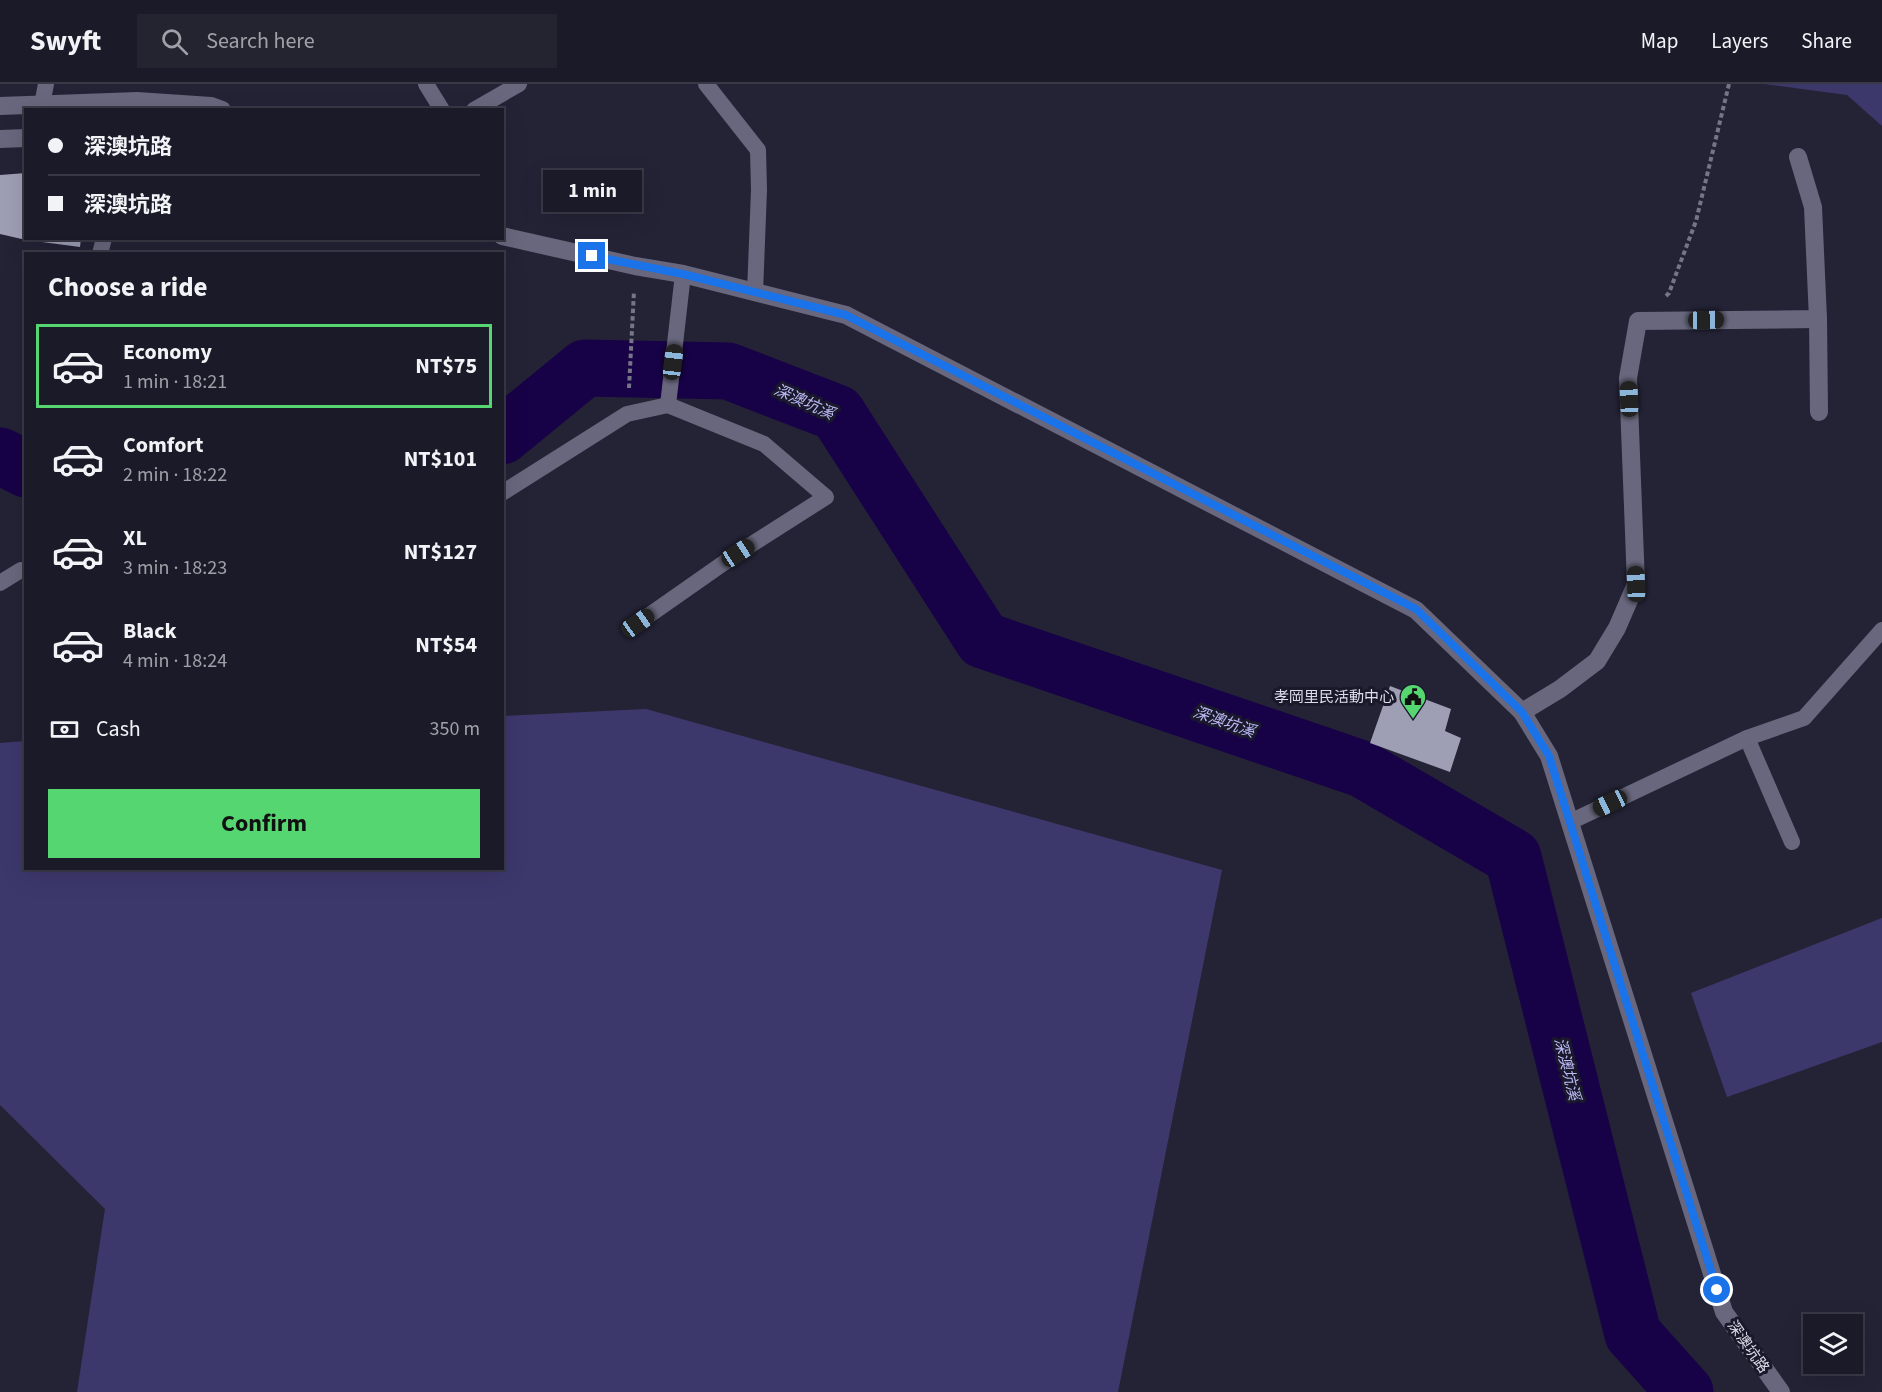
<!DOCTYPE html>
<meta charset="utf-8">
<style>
:root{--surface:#1b1a28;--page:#242330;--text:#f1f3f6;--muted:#a0a1a8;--line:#393845;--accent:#56d671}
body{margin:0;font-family:"Source Sans 3","Noto Sans TC",sans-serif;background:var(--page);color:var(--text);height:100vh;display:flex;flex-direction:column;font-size:22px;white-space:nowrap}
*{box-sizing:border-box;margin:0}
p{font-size:20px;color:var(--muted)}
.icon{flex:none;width:33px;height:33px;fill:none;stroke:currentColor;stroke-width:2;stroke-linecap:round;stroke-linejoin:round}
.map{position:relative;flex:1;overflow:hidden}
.side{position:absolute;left:24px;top:168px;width:480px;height:618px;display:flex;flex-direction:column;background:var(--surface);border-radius:0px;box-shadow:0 6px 24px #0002,0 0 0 2px var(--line)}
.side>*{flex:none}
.top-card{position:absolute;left:24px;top:24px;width:480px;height:132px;border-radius:0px;box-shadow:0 6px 24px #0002,0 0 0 2px var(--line);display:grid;align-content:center;height:132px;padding:0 24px;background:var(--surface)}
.controls{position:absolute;left:1803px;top:1230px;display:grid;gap:12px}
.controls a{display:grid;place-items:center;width:60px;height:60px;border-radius:0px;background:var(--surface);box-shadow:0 6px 24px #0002,0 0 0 2px var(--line);font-size:30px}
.end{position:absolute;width:27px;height:27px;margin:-14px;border:8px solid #1a73e8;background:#fff;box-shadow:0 0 0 3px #fff}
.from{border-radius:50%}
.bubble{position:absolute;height:42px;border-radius:0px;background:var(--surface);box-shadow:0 6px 24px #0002,0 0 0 2px var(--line);font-size:20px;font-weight:700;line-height:42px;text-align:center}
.car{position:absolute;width:18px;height:36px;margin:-18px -9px;border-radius:8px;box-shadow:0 0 4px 2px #0007;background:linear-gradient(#222 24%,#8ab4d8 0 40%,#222 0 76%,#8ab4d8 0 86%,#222 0)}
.top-card b{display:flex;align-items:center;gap:21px;height:57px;font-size:22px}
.top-card b+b{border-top:2px solid var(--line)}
.top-card i{width:15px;height:15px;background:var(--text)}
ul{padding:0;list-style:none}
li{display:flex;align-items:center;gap:18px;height:84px;margin:0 12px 9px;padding:0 12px;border:3px solid transparent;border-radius:0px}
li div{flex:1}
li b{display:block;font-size:22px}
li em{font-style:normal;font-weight:700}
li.on{border-color:var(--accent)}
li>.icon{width:54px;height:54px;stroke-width:1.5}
h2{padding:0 24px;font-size:27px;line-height:72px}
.pay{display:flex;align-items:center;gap:15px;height:66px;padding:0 24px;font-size:22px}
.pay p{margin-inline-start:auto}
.primary-button{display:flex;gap:12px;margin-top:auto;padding:12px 24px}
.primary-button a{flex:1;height:69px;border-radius:0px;background:var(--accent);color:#111;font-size:24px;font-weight:700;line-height:69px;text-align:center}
header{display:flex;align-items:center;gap:36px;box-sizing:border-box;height:84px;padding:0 30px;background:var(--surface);border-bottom:2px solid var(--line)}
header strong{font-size:28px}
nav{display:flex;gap:33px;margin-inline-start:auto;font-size:21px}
.search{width:420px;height:54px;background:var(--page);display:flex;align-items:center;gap:15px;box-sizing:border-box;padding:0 21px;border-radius:0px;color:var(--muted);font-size:22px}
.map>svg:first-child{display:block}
</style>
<header>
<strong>Swyft</strong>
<div class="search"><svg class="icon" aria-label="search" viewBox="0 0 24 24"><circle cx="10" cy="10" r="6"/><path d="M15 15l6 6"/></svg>Search here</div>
<nav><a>Map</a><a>Layers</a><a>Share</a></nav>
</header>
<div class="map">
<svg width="1882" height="1308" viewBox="0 0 1882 1308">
<rect width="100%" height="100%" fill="#242336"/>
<g fill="#3d386c">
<polygon points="1764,0 1882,0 1882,42 1847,11"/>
<polygon points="646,625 1222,786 1118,1308 77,1308 105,1125 0,1021 0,659 25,657 26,784 502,784 503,632"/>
<polygon points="1882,834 1882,958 1727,1013 1691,909"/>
</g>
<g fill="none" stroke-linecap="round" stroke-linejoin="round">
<g stroke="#180247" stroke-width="57">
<polyline points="502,352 585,284 728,287 837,329 983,556 1362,685 1513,773 1633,1250 1685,1308"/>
<polyline points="0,372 26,385"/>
</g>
</g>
<g fill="#9e9eb5">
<polygon points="26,89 26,156 0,150 0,91"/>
<polygon points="27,154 81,154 80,163 27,156"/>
<polygon points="1390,602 1451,625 1445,647 1461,654 1450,688 1370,659"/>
</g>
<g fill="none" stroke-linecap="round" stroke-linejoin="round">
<g stroke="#757585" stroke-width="4" stroke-dasharray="4.5 3" stroke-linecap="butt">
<polyline points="1666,212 1669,209 1696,137 1729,0"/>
<polyline points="629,304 634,207"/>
</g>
<g stroke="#68677d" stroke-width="16">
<polyline points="426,0 442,26"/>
<polyline points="706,0 758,66 759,106 755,209"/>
<polyline points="41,26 46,0"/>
<polyline points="474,26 519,0"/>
<polyline points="100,170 104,154"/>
<polyline points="668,321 683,190"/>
<polyline points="502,409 627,330 668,321 764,360 826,413 738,469 638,539"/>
<polyline points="0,499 21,486 26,487"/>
<polyline points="1747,654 1792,758"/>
<polyline points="1570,738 1747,654 1804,634 1882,546"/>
</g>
<g stroke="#68677d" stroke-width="18">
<polyline points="1818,235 1819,328"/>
<polyline points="1522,628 1560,605 1597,577 1617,544 1636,500 1628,294 1638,237 1818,235 1813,123 1798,73"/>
</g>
<g stroke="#68677d" stroke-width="18">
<polyline points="0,22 137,17 211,22 222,26"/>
<polyline points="0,55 26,54"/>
<polyline points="502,152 635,182 683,190 846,231 1416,526 1522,628 1549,672 1724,1228 1781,1308"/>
</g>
</g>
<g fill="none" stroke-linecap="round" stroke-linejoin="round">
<polyline stroke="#1a73e8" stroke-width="8" points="592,172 683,190 846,231 1416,525 1522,628 1549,672 1717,1206"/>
</g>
<defs>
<g id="civic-pin" transform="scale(1.35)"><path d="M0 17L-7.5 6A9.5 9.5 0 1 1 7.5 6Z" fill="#56d671" stroke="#1a192b"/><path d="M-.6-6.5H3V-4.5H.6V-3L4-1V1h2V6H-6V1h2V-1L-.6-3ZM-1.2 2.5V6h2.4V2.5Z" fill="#111"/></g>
</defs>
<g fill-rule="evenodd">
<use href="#civic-pin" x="1413" y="613"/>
</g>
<g text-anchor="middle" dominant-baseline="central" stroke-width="6" stroke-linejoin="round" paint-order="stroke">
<g font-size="15" fill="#ddddea" stroke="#1a192b" text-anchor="end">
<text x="1394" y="613">孝岡里民活動中心</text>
</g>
<g font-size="15" fill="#ddddea" stroke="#1a192b">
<text transform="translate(1748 1263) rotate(55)">深澳坑路</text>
</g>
<g font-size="16" font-style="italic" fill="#bcbaf7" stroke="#1a192b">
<text transform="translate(804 318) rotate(24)">深澳坑溪</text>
<text transform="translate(1224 638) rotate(19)">深澳坑溪</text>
<text transform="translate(1567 985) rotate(76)">深澳坑溪</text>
</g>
</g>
</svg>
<div class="controls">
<a><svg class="icon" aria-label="layers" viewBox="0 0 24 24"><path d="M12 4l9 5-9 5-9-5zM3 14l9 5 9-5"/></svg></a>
</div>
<i class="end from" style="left:1717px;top:1206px"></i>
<i class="end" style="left:592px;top:172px"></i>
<div class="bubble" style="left:543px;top:86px;width:99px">1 min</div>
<i class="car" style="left:1706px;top:236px;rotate:89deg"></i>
<i class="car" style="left:673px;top:278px;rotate:7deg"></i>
<i class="car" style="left:1629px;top:315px;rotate:358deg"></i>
<i class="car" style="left:738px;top:469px;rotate:57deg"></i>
<i class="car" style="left:1636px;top:500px;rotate:358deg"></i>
<i class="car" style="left:638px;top:539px;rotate:55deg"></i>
<i class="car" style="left:1610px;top:719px;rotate:245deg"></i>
<div class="top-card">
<b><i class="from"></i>深澳坑路</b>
<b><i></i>深澳坑路</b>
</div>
<section class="side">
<h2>Choose a ride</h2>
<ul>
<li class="on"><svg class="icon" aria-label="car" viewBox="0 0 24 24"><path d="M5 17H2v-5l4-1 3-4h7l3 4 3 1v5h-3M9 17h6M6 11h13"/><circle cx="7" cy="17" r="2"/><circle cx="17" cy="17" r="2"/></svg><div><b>Economy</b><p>1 min · 18:21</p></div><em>NT$75</em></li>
<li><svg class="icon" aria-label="car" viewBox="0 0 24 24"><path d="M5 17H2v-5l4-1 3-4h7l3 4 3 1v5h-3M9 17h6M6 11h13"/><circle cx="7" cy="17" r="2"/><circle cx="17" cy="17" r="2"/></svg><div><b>Comfort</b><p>2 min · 18:22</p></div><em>NT$101</em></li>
<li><svg class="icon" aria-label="car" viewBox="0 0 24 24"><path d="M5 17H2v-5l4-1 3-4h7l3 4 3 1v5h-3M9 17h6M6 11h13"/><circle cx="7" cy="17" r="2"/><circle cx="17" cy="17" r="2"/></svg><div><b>XL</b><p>3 min · 18:23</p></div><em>NT$127</em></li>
<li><svg class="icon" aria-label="car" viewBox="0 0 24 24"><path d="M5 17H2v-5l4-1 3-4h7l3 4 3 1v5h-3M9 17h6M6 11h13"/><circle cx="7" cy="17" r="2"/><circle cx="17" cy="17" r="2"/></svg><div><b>Black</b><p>4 min · 18:24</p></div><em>NT$54</em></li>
</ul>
<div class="pay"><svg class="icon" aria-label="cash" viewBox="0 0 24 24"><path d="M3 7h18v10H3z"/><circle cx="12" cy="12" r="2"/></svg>Cash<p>350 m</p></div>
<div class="primary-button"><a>Confirm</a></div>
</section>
</div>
